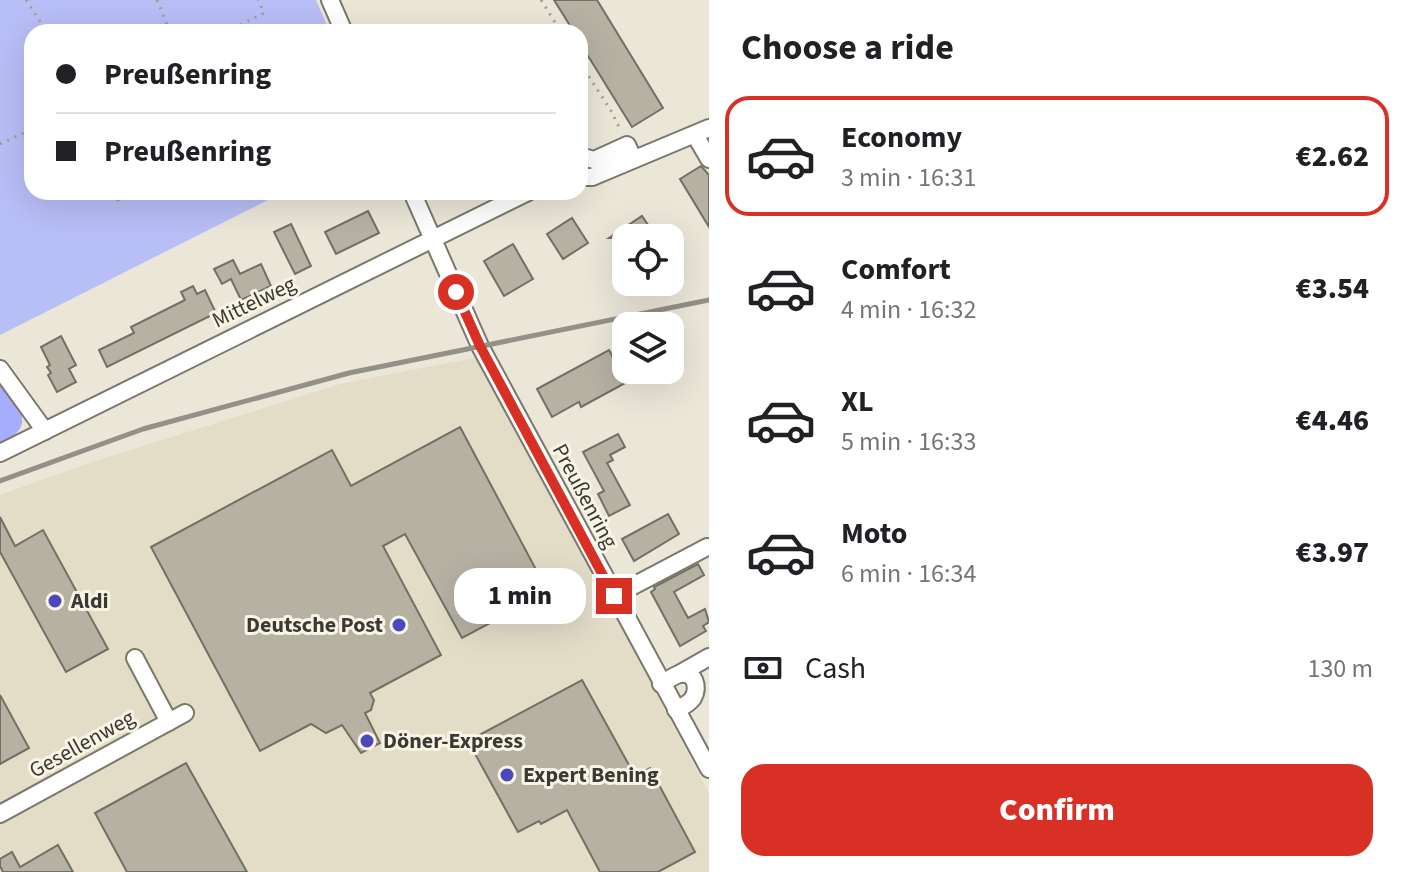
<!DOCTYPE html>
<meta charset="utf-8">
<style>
:root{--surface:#fff;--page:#f6f6f6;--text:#202124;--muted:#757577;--line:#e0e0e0;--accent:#d93025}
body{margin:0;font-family:"Source Sans 3",sans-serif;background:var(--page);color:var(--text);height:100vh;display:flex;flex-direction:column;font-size:30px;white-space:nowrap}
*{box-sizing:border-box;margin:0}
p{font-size:26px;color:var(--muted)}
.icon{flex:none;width:44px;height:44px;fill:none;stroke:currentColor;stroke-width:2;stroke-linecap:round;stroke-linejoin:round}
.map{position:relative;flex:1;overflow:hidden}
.panel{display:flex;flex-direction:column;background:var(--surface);width:696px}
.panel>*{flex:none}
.hud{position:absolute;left:24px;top:24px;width:564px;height:176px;border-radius:24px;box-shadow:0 8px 32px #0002;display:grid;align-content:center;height:176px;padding:0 32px;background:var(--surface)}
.tools{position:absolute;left:612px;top:224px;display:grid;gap:16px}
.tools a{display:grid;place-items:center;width:72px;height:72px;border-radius:16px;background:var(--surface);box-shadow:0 8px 32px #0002;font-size:40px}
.end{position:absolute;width:36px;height:36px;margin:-18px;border:10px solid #d93025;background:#fff;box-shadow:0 0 0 4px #fff}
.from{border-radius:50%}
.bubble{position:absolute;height:56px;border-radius:24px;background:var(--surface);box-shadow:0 8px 32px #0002;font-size:26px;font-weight:800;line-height:56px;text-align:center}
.hud b{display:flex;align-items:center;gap:28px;height:76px;font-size:30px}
.hud b+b{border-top:2px solid var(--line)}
.hud i{width:20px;height:20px;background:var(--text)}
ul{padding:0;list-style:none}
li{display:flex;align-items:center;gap:24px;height:120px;margin:0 16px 12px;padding:0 16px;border:4px solid transparent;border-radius:24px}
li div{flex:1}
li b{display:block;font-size:30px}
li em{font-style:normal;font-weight:800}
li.selected{border-color:var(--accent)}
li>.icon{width:72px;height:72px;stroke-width:1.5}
h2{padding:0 32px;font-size:36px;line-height:96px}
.pay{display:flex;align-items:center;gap:20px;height:88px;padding:0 32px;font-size:30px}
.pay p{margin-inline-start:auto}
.cta{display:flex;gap:16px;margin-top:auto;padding:16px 32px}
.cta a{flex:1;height:92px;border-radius:24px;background:var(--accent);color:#fff;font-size:32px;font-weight:800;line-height:92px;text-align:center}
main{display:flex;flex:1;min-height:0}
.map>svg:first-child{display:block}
</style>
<main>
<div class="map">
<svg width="709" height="872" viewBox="0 0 709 872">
<rect width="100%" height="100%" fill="#eae7d9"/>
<polygon fill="#e3ddc8" points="478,357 709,793 709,872 0,872 0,495 92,462 340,384"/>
<polygon fill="#b8bef6" points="0,0 316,0 330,32 32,32 32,192 284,192 0,335"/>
<path fill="#a6adfb" d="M0 383C19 409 39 425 0 444Z"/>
<g fill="#b5b2a4" stroke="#726f63" stroke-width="2">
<polygon points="554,0 597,0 663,108 632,127 580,43 580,32 574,32"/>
<polygon points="701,166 709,175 709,227 680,179"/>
<polygon points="368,211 379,233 336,254 325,232"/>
<polygon points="642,216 657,238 609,238"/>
<polygon points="572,218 588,243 563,259 547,234"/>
<polygon points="291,224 311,266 295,274 274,232"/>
<polygon points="513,244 533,279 504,296 484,261"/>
<polygon points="233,260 240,274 261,264 271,286 241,300 231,279 222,284 214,269"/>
<polygon points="193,286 197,294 205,290 216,313 107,367 99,350 134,333 131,327 185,300 181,292"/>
<polygon points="61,336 76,365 69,369 76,382 57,392 48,375 51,373 47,367 50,365 41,347"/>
<polygon points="609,350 627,382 581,407 579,402 552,417 537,389"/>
<polygon points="460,427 548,592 462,638 405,534 383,546 441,655 370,693 374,700 371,710 365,713 380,743 361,753 342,725 326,733 311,724 260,751 151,547 332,450 351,486"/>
<polygon points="618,434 625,447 610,455 613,460 607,463 630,505 609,516 598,494 604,491 583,452"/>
<polygon points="668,514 679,534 634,561 622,539"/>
<polygon points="0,517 15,546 43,530 108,649 66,672 0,552"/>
<polygon points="698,564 704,575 674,592 688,618 705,609 709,622 703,626 706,631 680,646 651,592 655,589 654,587"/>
<polygon points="582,680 635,776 650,768 695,852 658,872 600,872 567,810 541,824 539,821 518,832 468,741"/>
<polygon points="0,695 29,748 0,764"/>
<polygon points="186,763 247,872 127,872 95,813"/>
<polygon points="58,845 73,872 3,872 0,866 0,859 12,852 20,867"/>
</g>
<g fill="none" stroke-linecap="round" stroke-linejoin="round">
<g stroke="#7a776b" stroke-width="20">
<g id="minor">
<polyline points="330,0 344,32"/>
<polyline points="695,135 709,159"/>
<polyline points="580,156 594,160 627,145 633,158"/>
<polyline points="580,177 592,177 709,128"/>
<polyline points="412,192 480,346 709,769"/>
<polyline points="0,369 45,431"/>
<polyline points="0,453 528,192"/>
<polyline points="614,596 707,547"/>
<polyline points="135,658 169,722"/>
<polyline points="679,674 709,657"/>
<path d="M661 684C667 681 674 675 680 674 695 671 699 687 693 698 689 704 682 707 676 710"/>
<polyline points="0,814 185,713"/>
</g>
</g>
<g stroke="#a09e93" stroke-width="3" stroke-dasharray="2 6" stroke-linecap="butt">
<polyline points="26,0 47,32"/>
<polyline points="157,0 170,32"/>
<polyline points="541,0 561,32"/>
<polyline points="226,32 264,13 258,0"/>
<polyline points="580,63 610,109 621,131"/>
<polyline points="0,144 32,129"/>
<polyline points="115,192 120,205"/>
</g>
<use href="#minor" stroke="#fff" stroke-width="16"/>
<polyline stroke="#939187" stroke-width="5" points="0,481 143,429 349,373 709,300"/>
</g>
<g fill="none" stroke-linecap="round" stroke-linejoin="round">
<polyline stroke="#d93025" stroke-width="10" points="456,292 480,346 614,596"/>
</g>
<g fill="#4d47be" stroke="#f8f4e6" stroke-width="3">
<circle cx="55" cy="601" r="8"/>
<circle cx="399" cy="625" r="8"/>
<circle cx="367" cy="741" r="8"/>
<circle cx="507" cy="775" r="8"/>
</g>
<g text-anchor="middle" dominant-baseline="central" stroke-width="6" stroke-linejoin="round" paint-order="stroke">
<g font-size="22" fill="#3a3933" stroke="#f8f4e6">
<text transform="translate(254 302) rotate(-26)">Mittelweg</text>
<text transform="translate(585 496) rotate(62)">Preußenring</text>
<text transform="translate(82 744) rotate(-29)">Gesellenweg</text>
</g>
<g font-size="22" font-weight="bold" fill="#3a3933" stroke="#f8f4e6" text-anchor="start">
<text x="71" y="601">Aldi</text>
<text x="383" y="625" text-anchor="end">Deutsche Post</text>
<text x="383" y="741">Döner-Express</text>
<text x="523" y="775">Expert Bening</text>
</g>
</g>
</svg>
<div class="tools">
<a><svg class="icon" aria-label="locate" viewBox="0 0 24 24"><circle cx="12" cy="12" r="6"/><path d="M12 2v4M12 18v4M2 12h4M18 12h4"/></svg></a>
<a><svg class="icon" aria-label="layers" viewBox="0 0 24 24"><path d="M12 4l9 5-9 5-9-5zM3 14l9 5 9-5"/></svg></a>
</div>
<i class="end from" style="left:456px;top:292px"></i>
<i class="end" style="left:614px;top:596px"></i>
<div class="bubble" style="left:454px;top:568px;width:132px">1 min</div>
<div class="hud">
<b><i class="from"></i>Preußenring</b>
<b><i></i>Preußenring</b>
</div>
</div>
<section class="panel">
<h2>Choose a ride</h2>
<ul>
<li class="selected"><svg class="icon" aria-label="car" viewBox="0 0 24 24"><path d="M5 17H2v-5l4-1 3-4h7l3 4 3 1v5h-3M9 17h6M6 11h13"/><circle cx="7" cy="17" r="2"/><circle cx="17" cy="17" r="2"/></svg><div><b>Economy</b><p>3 min · 16:31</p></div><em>€2.62</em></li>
<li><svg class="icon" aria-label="car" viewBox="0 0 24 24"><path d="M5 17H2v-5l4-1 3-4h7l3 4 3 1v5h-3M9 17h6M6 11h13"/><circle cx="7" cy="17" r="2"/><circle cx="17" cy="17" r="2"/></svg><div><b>Comfort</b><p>4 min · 16:32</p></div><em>€3.54</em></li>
<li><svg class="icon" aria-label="car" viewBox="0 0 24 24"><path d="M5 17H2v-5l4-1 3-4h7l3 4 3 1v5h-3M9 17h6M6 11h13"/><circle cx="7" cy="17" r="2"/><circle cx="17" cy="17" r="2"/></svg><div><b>XL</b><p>5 min · 16:33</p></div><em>€4.46</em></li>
<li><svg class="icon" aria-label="car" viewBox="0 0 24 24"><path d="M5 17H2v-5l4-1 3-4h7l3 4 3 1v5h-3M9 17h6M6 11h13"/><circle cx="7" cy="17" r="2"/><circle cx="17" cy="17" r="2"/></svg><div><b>Moto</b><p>6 min · 16:34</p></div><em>€3.97</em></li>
</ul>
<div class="pay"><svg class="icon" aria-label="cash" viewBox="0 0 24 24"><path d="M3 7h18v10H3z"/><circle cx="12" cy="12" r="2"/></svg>Cash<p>130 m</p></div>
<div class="cta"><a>Confirm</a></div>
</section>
</main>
